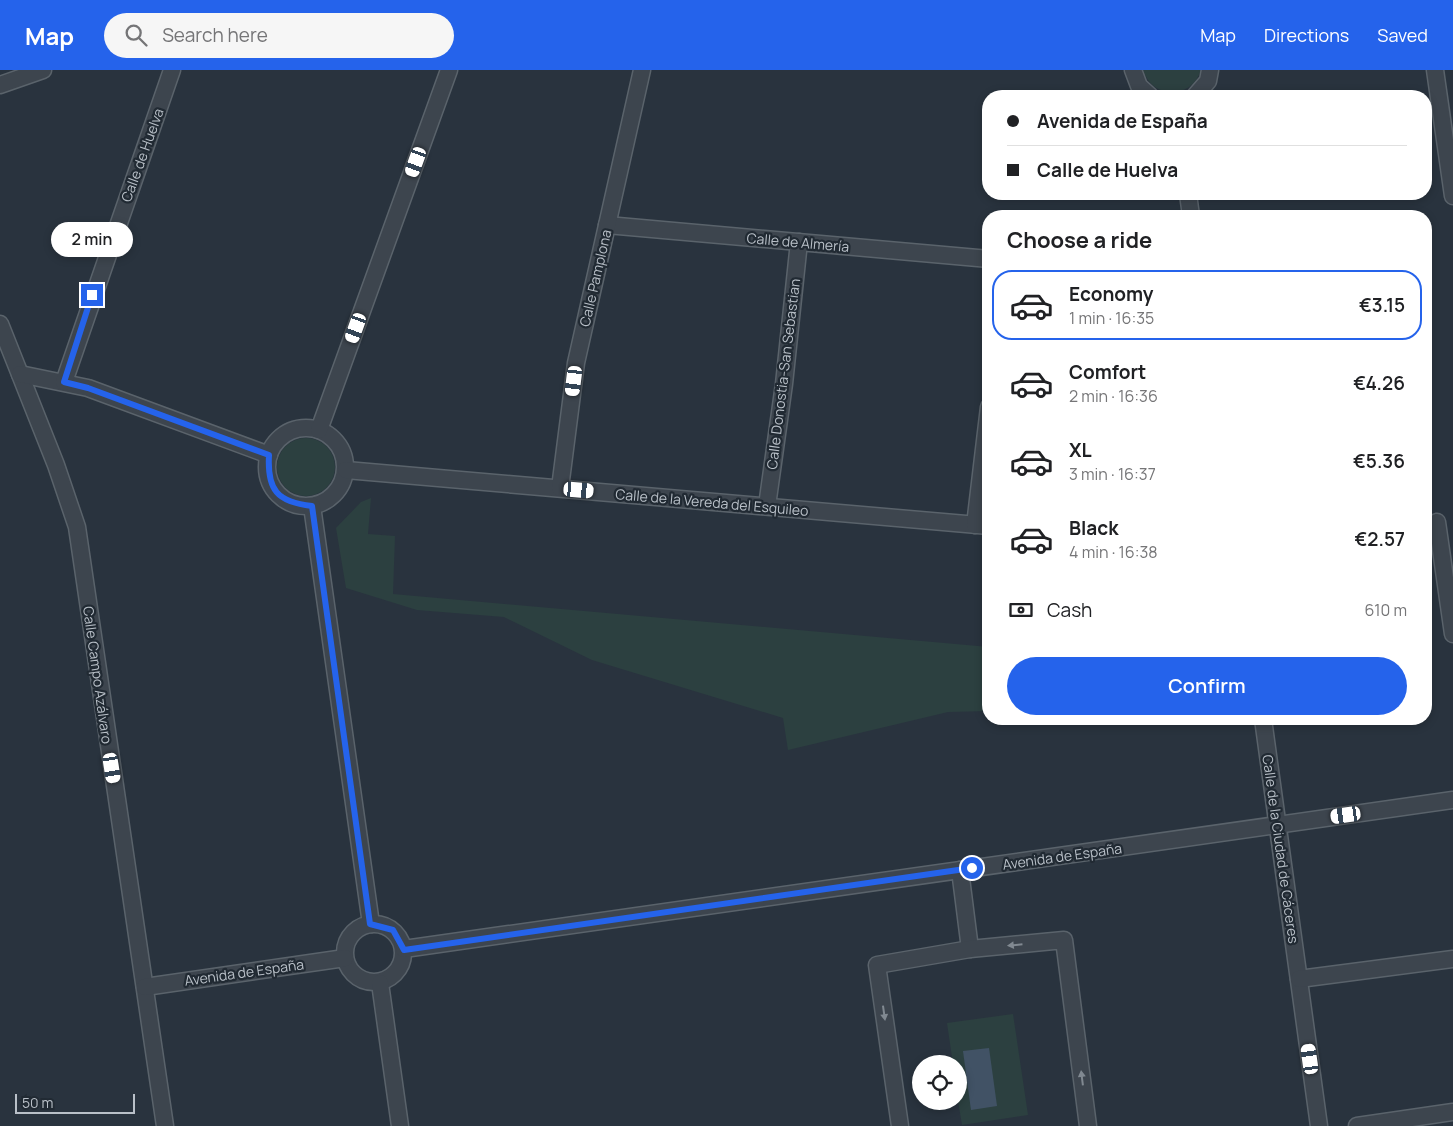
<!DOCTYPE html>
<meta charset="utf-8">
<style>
:root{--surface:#fff;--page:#f6f6f6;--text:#202124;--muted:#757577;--line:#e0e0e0;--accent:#2563eb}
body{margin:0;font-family:Manrope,sans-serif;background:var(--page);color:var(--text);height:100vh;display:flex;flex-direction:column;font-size:19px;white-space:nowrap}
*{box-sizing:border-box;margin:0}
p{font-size:16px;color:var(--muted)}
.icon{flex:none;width:28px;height:28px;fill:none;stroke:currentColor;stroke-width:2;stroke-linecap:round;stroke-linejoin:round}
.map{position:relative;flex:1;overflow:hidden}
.details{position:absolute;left:982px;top:140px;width:450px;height:515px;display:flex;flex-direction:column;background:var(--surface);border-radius:20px;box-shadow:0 2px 8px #0003}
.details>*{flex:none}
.top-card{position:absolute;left:982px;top:20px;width:450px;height:110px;border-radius:20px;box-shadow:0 2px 8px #0003;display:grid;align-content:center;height:110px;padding:0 25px;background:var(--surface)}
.tools{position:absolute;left:912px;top:985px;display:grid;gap:10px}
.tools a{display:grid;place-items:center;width:55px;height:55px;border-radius:50%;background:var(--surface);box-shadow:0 2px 8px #0003;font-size:25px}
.scale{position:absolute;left:15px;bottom:12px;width:120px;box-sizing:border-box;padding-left:5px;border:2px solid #b9c0c8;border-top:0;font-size:14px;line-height:18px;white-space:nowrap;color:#b9c0c8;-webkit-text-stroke:4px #212a33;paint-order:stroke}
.end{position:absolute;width:22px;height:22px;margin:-11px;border:6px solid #2563eb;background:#fff;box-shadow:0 0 0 2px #fff}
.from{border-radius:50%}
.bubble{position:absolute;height:35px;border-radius:18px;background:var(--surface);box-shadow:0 2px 8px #0003;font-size:16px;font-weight:600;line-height:35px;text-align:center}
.car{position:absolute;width:15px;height:30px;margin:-15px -8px;border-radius:6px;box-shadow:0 0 4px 1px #0007;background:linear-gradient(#fff 24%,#345 0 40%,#fff 0 76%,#345 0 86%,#fff 0)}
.top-card b{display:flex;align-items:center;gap:18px;height:48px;font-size:19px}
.top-card b+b{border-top:1px solid var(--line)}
.top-card i{width:12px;height:12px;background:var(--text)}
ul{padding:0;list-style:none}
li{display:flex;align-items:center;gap:15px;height:70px;margin:0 10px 8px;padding:0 15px;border:2px solid transparent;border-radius:20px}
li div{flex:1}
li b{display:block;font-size:19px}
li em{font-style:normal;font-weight:600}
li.active{border-color:var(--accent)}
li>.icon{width:45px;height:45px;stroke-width:1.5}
h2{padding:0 25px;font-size:22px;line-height:60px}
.pay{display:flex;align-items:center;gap:12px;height:55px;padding:0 25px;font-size:19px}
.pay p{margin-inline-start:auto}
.cta{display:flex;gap:10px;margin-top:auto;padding:10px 25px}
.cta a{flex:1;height:58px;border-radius:30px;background:var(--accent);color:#fff;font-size:20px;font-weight:600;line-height:58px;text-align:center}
header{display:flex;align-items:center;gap:30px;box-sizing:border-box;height:70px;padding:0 25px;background:var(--accent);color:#fff}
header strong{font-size:24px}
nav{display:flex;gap:28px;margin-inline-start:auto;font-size:18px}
.search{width:350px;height:45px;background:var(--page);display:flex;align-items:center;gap:12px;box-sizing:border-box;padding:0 18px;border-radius:28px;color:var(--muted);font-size:19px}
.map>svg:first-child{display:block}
</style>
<header>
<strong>Map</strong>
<div class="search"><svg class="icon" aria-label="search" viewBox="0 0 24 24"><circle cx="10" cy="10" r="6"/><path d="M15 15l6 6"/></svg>Search here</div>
<nav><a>Map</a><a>Directions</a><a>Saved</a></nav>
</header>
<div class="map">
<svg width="1453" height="1056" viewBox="0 0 1453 1056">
<rect width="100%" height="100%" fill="#29333e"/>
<g fill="#2c4040">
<path d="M1143 0H1201C1191 30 1153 30 1143 0Z"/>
<circle cx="306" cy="397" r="29"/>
<polygon points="371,428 368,464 395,466 393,524 989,577 989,641 948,642 788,680 783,648 592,590 504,547 417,540 346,518 336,458 361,432"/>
<polygon points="1013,944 1028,1045 962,1055 958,1031 959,994 953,994 947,953"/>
</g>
<polygon fill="#415265" points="989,978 997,1036 971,1040 963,981"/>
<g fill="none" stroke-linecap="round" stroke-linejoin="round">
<g stroke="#5a636b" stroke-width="19">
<g id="minor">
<polyline points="1133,0 1139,16 1150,26"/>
<polyline points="1435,0 1453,126"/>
<polyline points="0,15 43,0"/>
<polyline points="1195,26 1208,11 1210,0"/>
<polyline points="1188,124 1191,146"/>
<polyline points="607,155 989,189"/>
<polyline points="0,254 56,395 77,457 165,1056"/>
<polyline points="20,304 88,318 269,385"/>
<polyline points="64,312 172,0"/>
<circle cx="306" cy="397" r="39"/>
<polyline points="319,360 449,0"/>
<polyline points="346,400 989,456"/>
<polyline points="560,418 576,293 642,0"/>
<polyline points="312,436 371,854"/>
<polyline points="767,436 784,314 799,172"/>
<polyline points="1437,452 1453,564"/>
<polyline points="975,455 989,337"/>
<polyline points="1263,649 1319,1056"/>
<polyline points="960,800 970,879"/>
<circle cx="374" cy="883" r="29"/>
<polyline points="404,879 1453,730"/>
<polyline points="1299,909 1453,889"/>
<polyline points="380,913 400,1056"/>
<polyline points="145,917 345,888"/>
<polyline points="900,1056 877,895 970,879 1064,870 1088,1056"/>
<polyline points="1357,1056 1453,1042"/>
</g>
</g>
<use href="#minor" stroke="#3d454e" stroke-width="16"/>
</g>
<defs><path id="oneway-solid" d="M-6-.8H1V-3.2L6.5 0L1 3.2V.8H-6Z" transform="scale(1.25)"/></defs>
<g fill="#818991">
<use href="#oneway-solid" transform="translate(1015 875) rotate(174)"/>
<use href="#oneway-solid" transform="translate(884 943) rotate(82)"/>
<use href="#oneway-solid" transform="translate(1082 1008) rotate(-97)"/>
</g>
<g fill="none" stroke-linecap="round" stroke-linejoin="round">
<path stroke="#2563eb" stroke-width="6" d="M92 225 64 312 88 318 269 385C267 420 277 432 312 436L370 854 393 860 404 880 972 798"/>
</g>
<g text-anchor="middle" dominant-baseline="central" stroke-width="4.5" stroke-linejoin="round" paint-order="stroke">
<g font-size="14" fill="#b9c0c8" stroke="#212a33">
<text transform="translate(142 85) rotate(-70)">Calle de Huelva</text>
<text transform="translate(798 172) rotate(5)">Calle de Almería</text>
<text transform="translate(595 208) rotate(-77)">Calle Pamplona</text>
<text transform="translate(783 304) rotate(-83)">Calle Donostia-San Sebastian</text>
<text transform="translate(712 432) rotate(5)">Calle de la Vereda del Esquileo</text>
<text transform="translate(98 605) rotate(82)">Calle Campo Azálvaro</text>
<text transform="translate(1281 779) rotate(82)">Calle de la Ciudad de Cáceres</text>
<text transform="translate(1062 786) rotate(-8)">Avenida de España</text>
<text transform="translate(244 902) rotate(-8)">Avenida de España</text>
</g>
</g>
</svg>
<div class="tools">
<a><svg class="icon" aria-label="locate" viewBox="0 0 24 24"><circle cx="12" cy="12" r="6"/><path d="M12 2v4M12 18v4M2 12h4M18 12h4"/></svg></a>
</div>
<div class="scale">50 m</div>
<i class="end from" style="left:972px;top:798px"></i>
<i class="end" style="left:92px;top:225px"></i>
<div class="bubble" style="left:51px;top:152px;width:82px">2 min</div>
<i class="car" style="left:416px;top:92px;rotate:200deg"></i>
<i class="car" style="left:356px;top:258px;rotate:200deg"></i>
<i class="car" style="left:574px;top:311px;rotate:187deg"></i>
<i class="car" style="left:579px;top:420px;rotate:95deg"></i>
<i class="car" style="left:112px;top:698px;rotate:171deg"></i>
<i class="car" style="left:1346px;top:745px;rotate:262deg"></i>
<i class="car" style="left:1310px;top:989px;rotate:352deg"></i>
<div class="top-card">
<b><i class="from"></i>Avenida de España</b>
<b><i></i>Calle de Huelva</b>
</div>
<section class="details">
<h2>Choose a ride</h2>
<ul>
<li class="active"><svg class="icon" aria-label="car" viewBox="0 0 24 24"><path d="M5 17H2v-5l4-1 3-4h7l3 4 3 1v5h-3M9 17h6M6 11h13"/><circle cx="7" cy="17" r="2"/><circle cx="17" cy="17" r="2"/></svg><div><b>Economy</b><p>1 min · 16:35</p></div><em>€3.15</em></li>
<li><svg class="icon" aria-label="car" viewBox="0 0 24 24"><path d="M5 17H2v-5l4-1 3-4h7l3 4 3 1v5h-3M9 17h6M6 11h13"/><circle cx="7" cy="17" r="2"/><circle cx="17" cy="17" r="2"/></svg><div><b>Comfort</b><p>2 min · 16:36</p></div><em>€4.26</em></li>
<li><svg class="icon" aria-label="car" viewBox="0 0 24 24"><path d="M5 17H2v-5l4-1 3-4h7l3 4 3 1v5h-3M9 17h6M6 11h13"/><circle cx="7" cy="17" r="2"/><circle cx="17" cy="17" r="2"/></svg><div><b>XL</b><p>3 min · 16:37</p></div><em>€5.36</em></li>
<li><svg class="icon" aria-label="car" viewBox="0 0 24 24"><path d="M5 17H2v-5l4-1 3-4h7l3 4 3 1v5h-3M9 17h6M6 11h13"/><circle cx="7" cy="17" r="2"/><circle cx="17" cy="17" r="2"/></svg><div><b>Black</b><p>4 min · 16:38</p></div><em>€2.57</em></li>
</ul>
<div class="pay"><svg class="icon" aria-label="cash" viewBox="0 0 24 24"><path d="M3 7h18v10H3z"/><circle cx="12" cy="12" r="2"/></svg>Cash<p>610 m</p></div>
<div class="cta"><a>Confirm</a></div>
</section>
</div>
